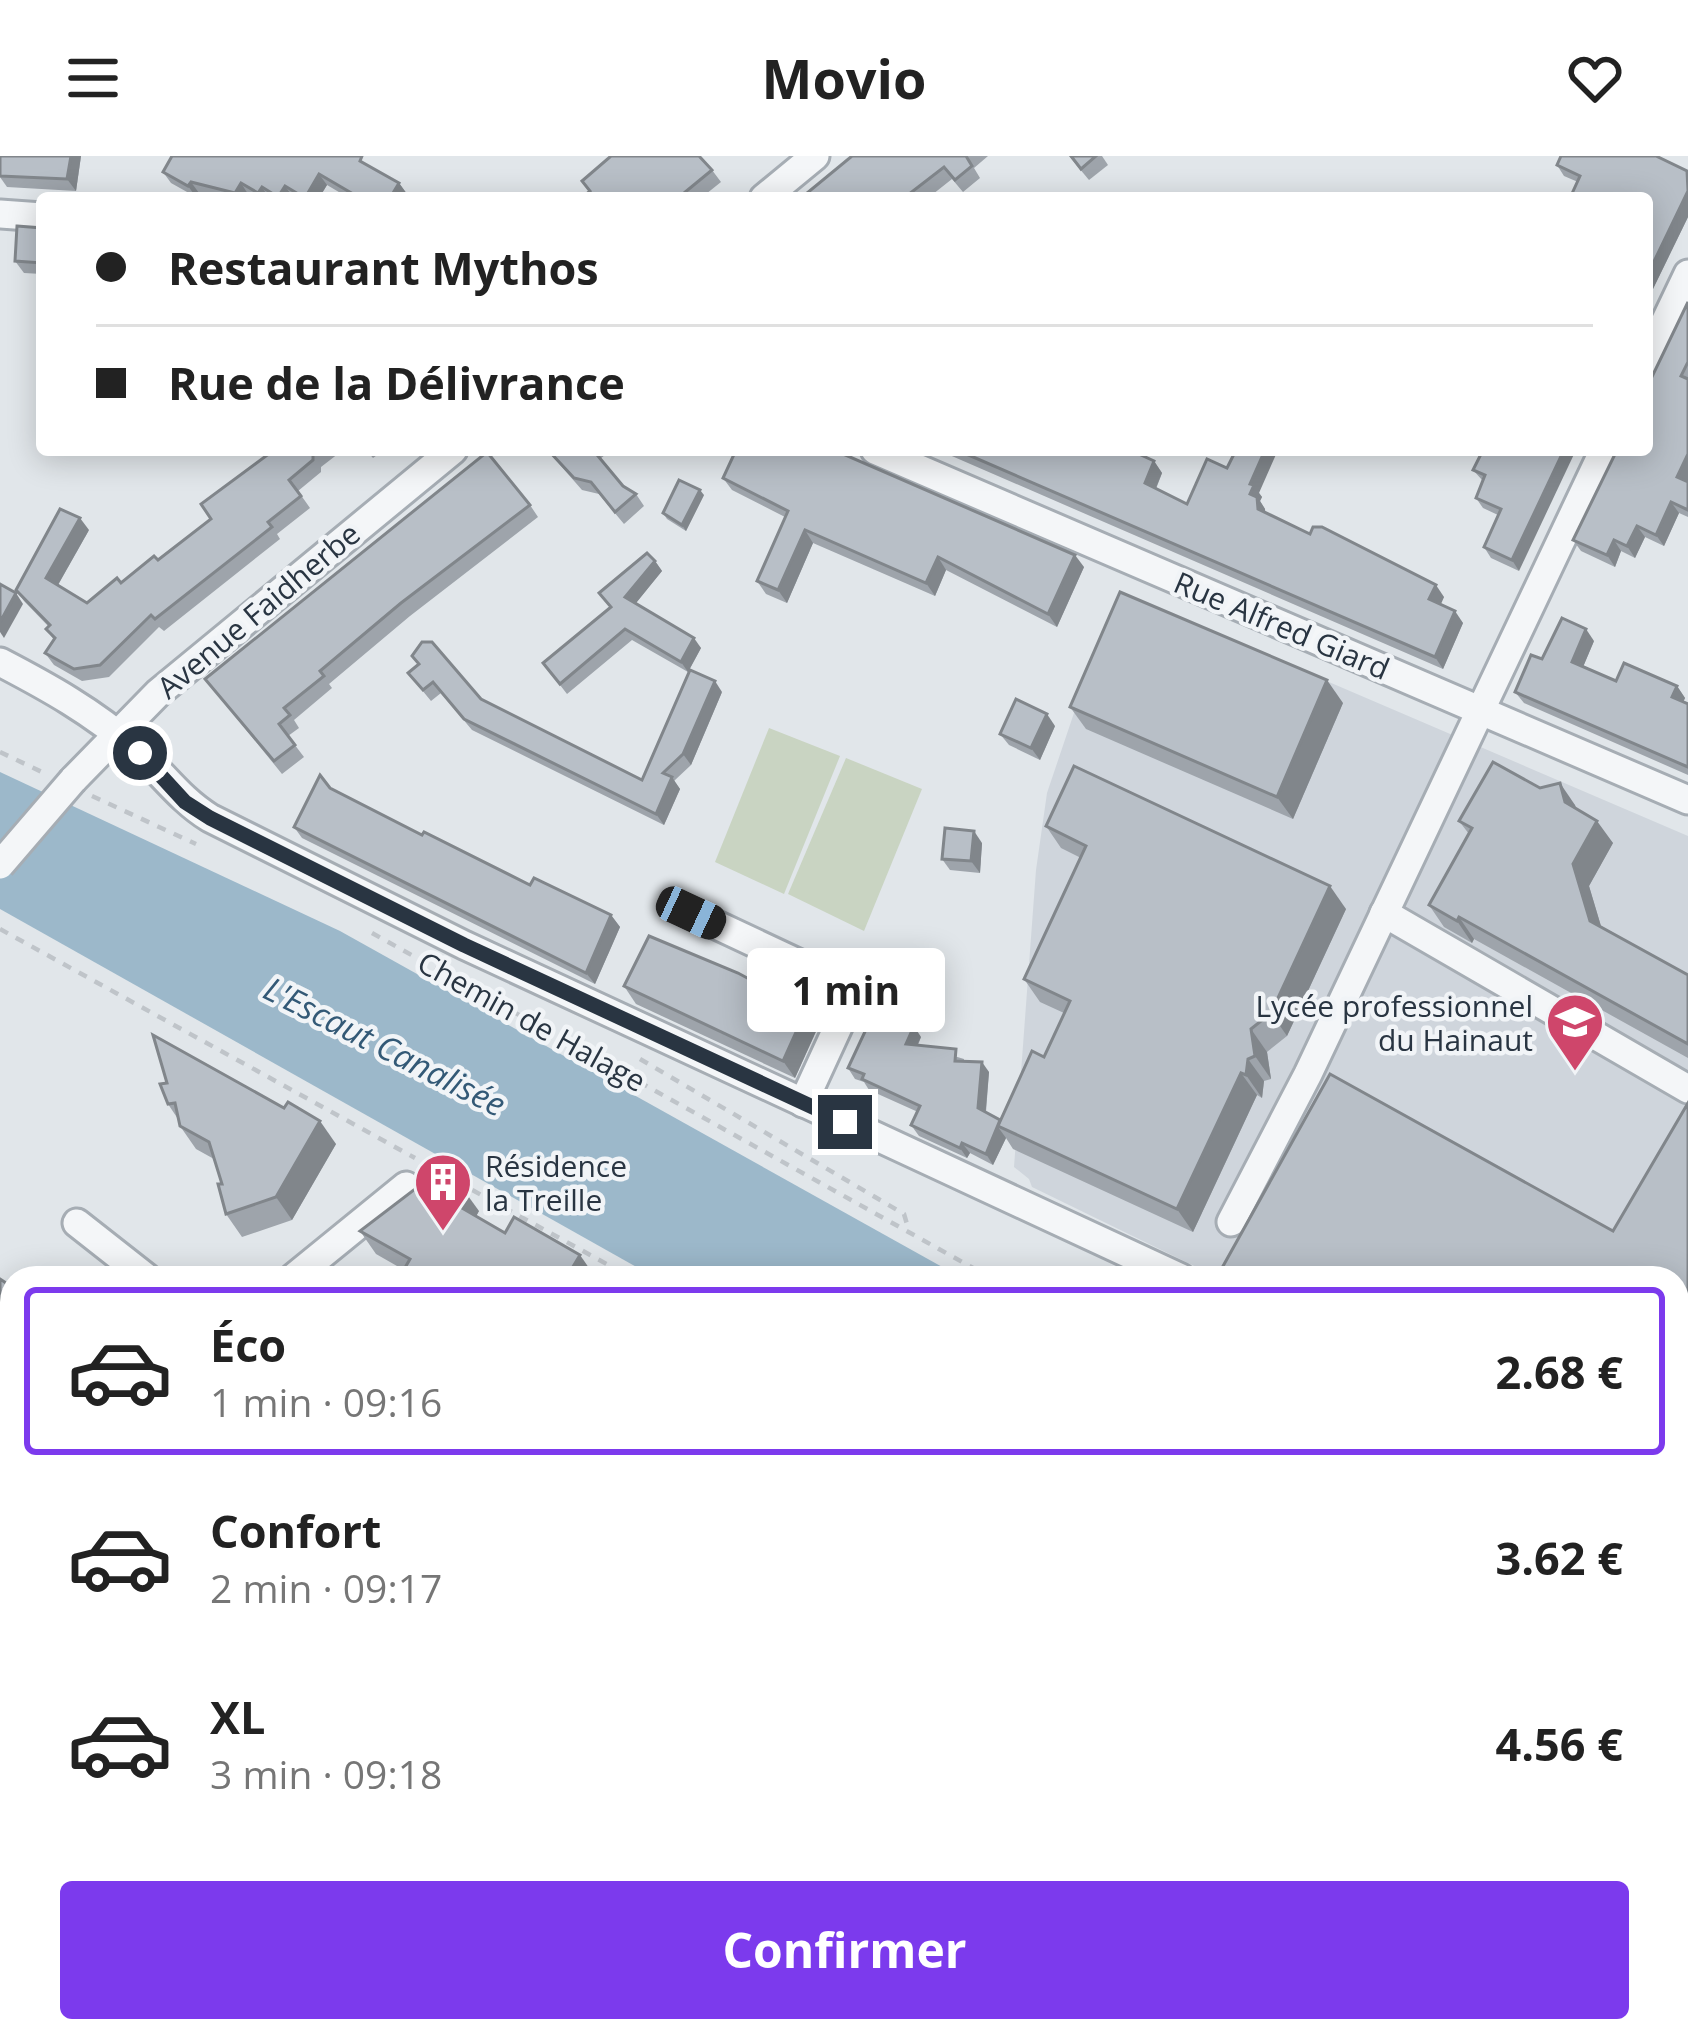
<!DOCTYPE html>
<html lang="fr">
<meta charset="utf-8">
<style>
:root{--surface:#fff;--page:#f2f2f2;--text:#222;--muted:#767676;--line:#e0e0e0;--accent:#7c3aed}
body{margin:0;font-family:"Open Sans",sans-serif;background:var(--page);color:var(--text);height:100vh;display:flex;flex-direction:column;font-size:45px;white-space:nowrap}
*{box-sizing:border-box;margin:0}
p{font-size:39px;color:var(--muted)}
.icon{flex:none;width:66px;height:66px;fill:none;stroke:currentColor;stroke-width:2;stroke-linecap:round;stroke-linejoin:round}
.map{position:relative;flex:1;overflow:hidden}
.sheet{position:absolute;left:0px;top:1110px;width:1689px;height:777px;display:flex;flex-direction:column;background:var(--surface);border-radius:36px 36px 0 0;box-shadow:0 6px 30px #0003}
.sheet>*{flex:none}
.banner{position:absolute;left:36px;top:36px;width:1617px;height:264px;border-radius:12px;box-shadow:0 6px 30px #0003;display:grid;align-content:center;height:264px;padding:0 60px;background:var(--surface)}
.end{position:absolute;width:54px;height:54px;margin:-27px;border:15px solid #293542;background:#fff;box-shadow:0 0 0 6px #fff}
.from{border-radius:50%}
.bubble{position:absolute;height:84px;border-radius:12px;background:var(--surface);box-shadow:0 6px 30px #0003;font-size:39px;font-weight:700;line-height:84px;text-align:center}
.car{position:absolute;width:36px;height:72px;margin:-36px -18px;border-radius:15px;box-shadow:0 0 9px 3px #0007;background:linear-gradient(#222 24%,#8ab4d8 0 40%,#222 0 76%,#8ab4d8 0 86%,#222 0)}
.banner b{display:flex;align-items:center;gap:42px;height:114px;font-size:45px}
.banner b+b{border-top:3px solid var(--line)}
.banner i{width:30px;height:30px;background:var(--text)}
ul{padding:21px 0 0;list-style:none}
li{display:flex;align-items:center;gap:36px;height:168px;margin:0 24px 18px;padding:0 36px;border:6px solid transparent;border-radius:12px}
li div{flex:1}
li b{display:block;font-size:45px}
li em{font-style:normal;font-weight:700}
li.selected{border-color:var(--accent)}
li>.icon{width:108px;height:108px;stroke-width:1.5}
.button{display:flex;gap:24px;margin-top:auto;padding:24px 60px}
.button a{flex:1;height:138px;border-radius:12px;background:var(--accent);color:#fff;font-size:48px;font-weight:700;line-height:138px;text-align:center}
header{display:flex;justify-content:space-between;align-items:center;height:156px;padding:0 60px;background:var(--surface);font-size:54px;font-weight:700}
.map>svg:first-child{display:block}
</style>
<header><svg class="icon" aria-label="menu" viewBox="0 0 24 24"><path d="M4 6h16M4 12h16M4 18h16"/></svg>Movio<svg class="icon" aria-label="heart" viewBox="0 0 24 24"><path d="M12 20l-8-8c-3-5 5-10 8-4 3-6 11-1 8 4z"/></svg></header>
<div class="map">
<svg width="1688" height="1886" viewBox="0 0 1688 1886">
<rect width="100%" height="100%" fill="#e1e6ea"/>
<g fill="#cfd5dc">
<polygon points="1124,438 1688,680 1688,1379 1677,1373 1677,1122 1219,1122 1032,1031 1029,1023 1014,1011 1036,714 1047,637 1075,554"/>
<polygon points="182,1875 628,1875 629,1886 183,1886"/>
<polygon points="1098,1875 1213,1875 1207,1886 1118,1886"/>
</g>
<g fill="#c9d4c2">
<polygon points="769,572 840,600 784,738 715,706"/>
<polygon points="846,602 922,633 864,775 788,738"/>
<polygon points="263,1875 341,1875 356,1886 255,1886"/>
<polygon points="920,1875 1036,1875 1056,1886 878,1886"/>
</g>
<g fill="#9cb8ca">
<polygon points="0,616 340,775 962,1122 656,1122 0,753"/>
<polygon points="1677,1525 1688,1531 1688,1698 1677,1692"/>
</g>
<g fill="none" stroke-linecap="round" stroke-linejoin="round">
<polyline stroke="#9cb8ca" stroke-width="51" points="917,1875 928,1886"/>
<g stroke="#a6adb4" stroke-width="33">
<g id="minor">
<polyline points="764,42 815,0"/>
<polyline points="0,58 42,61"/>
<polyline points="1647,204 1688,118"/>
<polyline points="875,294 1688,644"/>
<path d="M0 506C48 531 93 556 134 592 161 615 179 643 210 662L464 789 1181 1122"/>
<polyline points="73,624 158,537 453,294"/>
<polyline points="691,757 855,834 803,947"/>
<polyline points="1384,757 1688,933"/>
<polyline points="1231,1066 1308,918 1604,294"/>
<polyline points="77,1067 147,1122"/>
<polyline points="293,1122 406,1030"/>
<polyline points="0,1260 12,1268"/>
<polyline points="1677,1394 1688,1400"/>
<polyline points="0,1678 12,1618"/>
<polyline points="0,1848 12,1856"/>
<polyline points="23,1875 25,1886"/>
<polyline points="660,1875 662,1886"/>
<polyline points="1071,1875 1090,1886"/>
<polyline points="769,1886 823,1875"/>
<polyline points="1218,1886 1224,1875"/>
</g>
</g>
<g stroke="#bfc4c9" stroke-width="4.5" stroke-dasharray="9 9" stroke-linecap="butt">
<polyline points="0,596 44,617"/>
<polyline points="92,640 196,688"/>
<polyline points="0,773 415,1002"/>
<polyline points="372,777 991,1122"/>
<polyline points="640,903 904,1058 909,1075"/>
<polyline points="425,1008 632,1122"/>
<polyline points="1688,1462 1688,1467"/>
<polyline points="1677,1511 1688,1517"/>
<polyline points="1677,1704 1688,1710"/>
</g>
<use href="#minor" stroke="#f4f6f8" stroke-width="27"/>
<g stroke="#a6adb4" stroke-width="33" stroke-linecap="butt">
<polyline id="minor-bridge" points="0,709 73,624"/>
</g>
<use href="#minor-bridge" stroke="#f4f6f8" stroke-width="27"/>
</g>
<g fill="#9ea4ab">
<polygon points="0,0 81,0 76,35 7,31 0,21"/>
<polygon points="852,0 988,0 974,12 980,22 963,36 952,23 928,42 801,42"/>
<polygon points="1069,0 1102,0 1108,9 1089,24"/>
<polygon points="1557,9 1688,16 1688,61 1652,135 1647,132 1647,42 1578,26 1564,20"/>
<polygon points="370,11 399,27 407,38 405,42 349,42 327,29 319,42 255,42 248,38 246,42 220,42 199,37 196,41 171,27 163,16"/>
<polygon points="712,14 721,26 701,42 582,42 590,36 582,25"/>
<polygon points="42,72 42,118 24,117 15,105"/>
<polygon points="1688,146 1688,361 1679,357 1664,390 1645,381 1635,402 1621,395 1615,411 1581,395 1573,384"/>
<polygon points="274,294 343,294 321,311 321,316 298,335 310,352 277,378 280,383 164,475 159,471 109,521 82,525 54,509 45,497 54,484 46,473 49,471 24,445 16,434 89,374 58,429 87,447 158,404 211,363"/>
<polygon points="366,294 384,294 373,302"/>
<polygon points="547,294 611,294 600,303 623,330 636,338 644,350 624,368 599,338 582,334"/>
<polygon points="938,294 1130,294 1154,305 1162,317 1156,333 1187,348 1259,337 1262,341 1260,345 1265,353 1265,357 1444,441 1440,448 1463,467 1443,513"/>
<polygon points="1483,294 1519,415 1491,402 1484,391 1498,359 1483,352 1476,342 1483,325 1473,314"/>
<polygon points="723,322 1084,411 1057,471 946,414 935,440 813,387 787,447 766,438 757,425 785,361 732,334"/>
<polygon points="704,339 686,375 667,363 663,357"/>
<polygon points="530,349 538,361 410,460 329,528 332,532 294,564 299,572 288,580 304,601 282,618 205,523"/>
<polygon points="655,405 662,415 635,448 701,492 688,516 632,484 567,538 543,507 610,451"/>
<polygon points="1594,485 1583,511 1616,525 1677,530 1685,542 1683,546 1688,548 1688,619 1524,547 1515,536 1542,503"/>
<polygon points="408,517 481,543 642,624 722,536 691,609 674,625 680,633 664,669 472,574 441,537 431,545"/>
<polygon points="1343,547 1293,663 1086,573 1070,551"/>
<polygon points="1055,570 1040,604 1009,589 1000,578"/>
<polygon points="330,632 422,679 530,729 611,759 620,771 595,828 302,682 294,671"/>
<polygon points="1540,632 1575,649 1576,653 1613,687 1589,730 1601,770 1688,819 1688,902 1474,783 1472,787 1444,771 1429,749 1469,678 1459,665"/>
<polygon points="1046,670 1346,753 1287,880 1267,896 1271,923 1264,925 1262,942 1257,939 1193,1076 1013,993 1006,982 993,1009 970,997 967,1002 919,980 911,969 918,956 869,934 864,926 855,923 848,912 921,881 918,889 964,903 964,905 989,916 986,956 1000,964 1044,901 1064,857 1040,846 1024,823 1081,702 1061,692"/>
<polygon points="982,687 980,717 950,714 942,703"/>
<polygon points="624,830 818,871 795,922 636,848"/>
<polygon points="160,928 336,988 292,1064 242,1081 226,1058 222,1028 214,1003 196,993 180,970 178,963 168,948"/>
<polygon points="1688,947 1688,1379 1677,1373 1677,1192 1685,1177 1677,1172 1677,1122 1229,1122 1222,1112 1613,1075"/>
<polygon points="479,1055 476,1060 505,1077 596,1122 404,1114 376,1098 360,1075"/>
<polygon points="0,1172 12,1181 12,1233 0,1225"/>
<polygon points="0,1341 12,1345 12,1482 0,1475"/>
<polygon points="0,1481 12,1483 12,1546 0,1544"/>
<polygon points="12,1643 12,1823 0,1810 0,1678 8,1668"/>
<polygon points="41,1875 113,1875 115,1881 100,1886 44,1886"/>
</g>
<g fill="#81868b">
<polygon points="71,0 81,0 76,35 67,23"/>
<polygon points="319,18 327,29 319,42 305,42"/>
<polygon points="191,26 199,37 196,41 188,30"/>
<polygon points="241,27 248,38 246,42 239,42 235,37"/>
<polygon points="399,27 407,38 405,42 390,42"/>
<polygon points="285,30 293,41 292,42 278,41"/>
<polygon points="262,31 269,42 262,42 258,37"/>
<polygon points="1688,35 1688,61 1652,135 1647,127 1647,120"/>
<polygon points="1265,294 1278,294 1259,337 1262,341 1260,345 1265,353 1266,365 1250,338 1250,328"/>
<polygon points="1564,294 1576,294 1519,415 1512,404"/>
<polygon points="1688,298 1688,325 1684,332 1677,321"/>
<polygon points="1154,305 1162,317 1153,339 1145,327"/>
<polygon points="700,334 704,339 686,375 682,369"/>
<polygon points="1671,346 1679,357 1664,390 1656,379"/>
<polygon points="80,362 89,374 55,434 46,422"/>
<polygon points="1637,370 1645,381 1635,402 1627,390"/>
<polygon points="805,374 813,387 787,447 778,434"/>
<polygon points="1614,384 1621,395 1615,411 1607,399"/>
<polygon points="1075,399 1084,411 1057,471 1048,458"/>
<polygon points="938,401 946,414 935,440 926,427"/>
<polygon points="655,405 662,415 632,452 625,441"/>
<polygon points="1436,429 1444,441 1438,455 1429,443"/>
<polygon points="16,437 23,448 4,482 0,476 0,466"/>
<polygon points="1455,455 1463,467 1443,513 1435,501"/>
<polygon points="1586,473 1594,485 1580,518 1572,506"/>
<polygon points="694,482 701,492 688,516 681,506"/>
<polygon points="1327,524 1343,547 1293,663 1277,641"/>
<polygon points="715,525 722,536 691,609 683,598"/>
<polygon points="1677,530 1685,542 1680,553 1672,541"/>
<polygon points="1047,558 1055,570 1040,604 1031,592"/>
<polygon points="672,621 680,633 664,669 656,658"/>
<polygon points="1560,627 1575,649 1581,669 1565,646"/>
<polygon points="1597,665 1613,687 1589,730 1606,787 1590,765 1573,708"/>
<polygon points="974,675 982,687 980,717 971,705"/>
<polygon points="1330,730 1346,753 1287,880 1271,857"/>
<polygon points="611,759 620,771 595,828 586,817"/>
<polygon points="1459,761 1474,783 1472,787 1457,765"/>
<polygon points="806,854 818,871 795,922 783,905"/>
<polygon points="914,870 921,881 913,898 906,888"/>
<polygon points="1251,873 1267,896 1271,923 1255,900"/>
<polygon points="1248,903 1264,925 1262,942 1246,919"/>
<polygon points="982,906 989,916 985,963 978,952"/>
<polygon points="1241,917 1257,939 1193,1076 1177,1053"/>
<polygon points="320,965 336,988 292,1064 276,1041"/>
<polygon points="998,971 1006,982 993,1009 986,998"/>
<polygon points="962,987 970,997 967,1002 960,992"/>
<polygon points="463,1033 479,1055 471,1070 455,1048"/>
<polygon points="580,1099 596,1122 577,1122 571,1114"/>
<polygon points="12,1133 12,1154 0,1170 0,1149"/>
<polygon points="9,1297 12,1301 12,1319 0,1334 0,1309"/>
<polygon points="618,1875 624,1875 629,1881 629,1886 618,1886"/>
</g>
<g fill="#b8bfc7" stroke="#81868b" stroke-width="3">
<polygon points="0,0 71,0 67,23 0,20"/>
<polygon points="172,0 362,0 360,5 399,27 390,42 360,42 319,18 305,42 285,30 278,41 262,31 258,37 241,27 235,37 191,26 188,30 163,16"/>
<polygon points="611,0 699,0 712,14 678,42 582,42 590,35 582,25"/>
<polygon points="852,0 966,0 972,10 955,24 944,11 904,42 866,42 864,40 862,42 801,42"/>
<polygon points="1071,0 1096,0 1081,13"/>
<polygon points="1561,0 1656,0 1687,15 1688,35 1647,120 1647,42 1570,42 1580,20 1557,9"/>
<polygon points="17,70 42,72 42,107 15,105"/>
<polygon points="1688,146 1688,206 1681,220 1688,223 1688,298 1677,321 1688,326 1688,354 1671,346 1656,379 1637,370 1627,390 1614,384 1607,399 1573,384 1617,294 1647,294 1647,231"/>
<polygon points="274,294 320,294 313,299 313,304 289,324 301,340 268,366 272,371 155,463 151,459 100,509 74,513 45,497 55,482 46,473 50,469 16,434 60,353 80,362 46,422 87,447 117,422 121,427 154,400 158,404 211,363 201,348"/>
<polygon points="548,294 593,294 623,330 636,338 615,356 591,326 574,322"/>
<polygon points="736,294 834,294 1075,399 1048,458 938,401 926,427 805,374 778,434 757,425 788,355 723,322"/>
<polygon points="957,294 1130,294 1154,305 1145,327 1187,348 1207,303 1227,312 1236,294 1265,294 1250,328 1254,329 1250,338 1257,341 1258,353 1310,378 1313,371 1322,371 1436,429 1429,443 1455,455 1435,501"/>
<polygon points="1483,294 1564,294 1512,404 1484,391 1501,353 1476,342 1485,319 1473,314"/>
<polygon points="487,296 530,349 401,447 320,515 324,520 284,552 290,559 279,568 295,589 274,605 205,523"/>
<polygon points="679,324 700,334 682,369 663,357"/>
<polygon points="647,397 655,405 625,441 694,482 681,506 625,473 560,528 543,507 611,451 599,437"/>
<polygon points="0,428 16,437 0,466"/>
<polygon points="1120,436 1327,524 1277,641 1070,551"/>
<polygon points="1562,462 1586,473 1572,506 1616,525 1624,507 1677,530 1672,541 1688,548 1688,611 1515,536 1531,499 1542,503"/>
<polygon points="422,486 432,486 481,543 642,624 690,514 715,525 683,598 663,617 672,621 656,658 464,563 433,526 423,534 408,517 419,508 412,500"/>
<polygon points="1016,543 1047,558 1031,592 1000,578"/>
<polygon points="1493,606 1540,632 1560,627 1565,646 1597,665 1573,708 1590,765 1688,819 1688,888 1459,761 1457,765 1429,749 1472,672 1459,665"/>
<polygon points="1074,610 1330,730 1271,857 1251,873 1255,900 1248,903 1246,919 1241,917 1177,1053 998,970 1032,895 1044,901 1070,845 1024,823 1086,690 1046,670"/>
<polygon points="320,619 330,632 422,679 424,676 530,729 534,722 611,759 586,817 294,671"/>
<polygon points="945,672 974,675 971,705 942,703"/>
<polygon points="649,780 738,817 806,854 783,905 624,830"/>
<polygon points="876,852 914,870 906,888 956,893 955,905 982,906 978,952 1000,964 986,998 962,987 960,992 911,969 920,950 862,923 864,918 848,912"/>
<polygon points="153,879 284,952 288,946 320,965 276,1041 226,1058 218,1028 222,1028 209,986 180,970 175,947 168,948 160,928 167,927"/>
<polygon points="1330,918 1613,1075 1688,947 1688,1168 1677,1162 1677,1122 1607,1122 1592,1114 1588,1122 1241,1122 1222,1112"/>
<polygon points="436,1017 463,1033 455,1048 505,1077 514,1061 580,1099 571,1114 584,1122 399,1122 410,1103 360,1075"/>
<polygon points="0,1123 12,1131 0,1149"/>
<polygon points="0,1172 12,1181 12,1228 0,1219"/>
<polygon points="1688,1172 1688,1368 1677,1362 1677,1192"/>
<polygon points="0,1290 9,1297 0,1309"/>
<polygon points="0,1341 12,1345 12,1474 0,1467"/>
<polygon points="0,1481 12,1483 12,1534 0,1532"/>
<polygon points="12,1643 12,1816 0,1807 0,1798 5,1790 0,1788 0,1678 8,1668"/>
<polygon points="41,1875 97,1875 82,1880 84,1886 44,1886"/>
<polygon points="558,1875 618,1875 618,1886 551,1886"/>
</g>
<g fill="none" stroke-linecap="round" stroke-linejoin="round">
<polyline stroke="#293542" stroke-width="15" points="140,597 185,646 210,662 464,789 845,966"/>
</g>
<defs>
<g id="school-pin" transform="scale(3)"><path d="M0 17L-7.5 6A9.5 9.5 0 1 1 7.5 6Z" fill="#cf466b" stroke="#f1f4f7"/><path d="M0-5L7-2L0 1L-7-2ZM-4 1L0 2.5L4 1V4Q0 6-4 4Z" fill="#fff"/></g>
<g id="building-pin" transform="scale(3)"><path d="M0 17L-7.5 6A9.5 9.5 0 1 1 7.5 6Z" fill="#cf466b" stroke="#f1f4f7"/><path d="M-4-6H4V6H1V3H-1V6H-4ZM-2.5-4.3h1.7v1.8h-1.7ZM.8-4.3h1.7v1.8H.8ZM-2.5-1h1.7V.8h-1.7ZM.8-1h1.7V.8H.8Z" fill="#fff"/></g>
</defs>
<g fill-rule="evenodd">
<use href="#school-pin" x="1575" y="866"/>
<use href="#building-pin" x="443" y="1026"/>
</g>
<g text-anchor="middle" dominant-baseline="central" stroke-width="9" stroke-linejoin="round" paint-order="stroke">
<g font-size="30" fill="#293542" stroke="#f1f4f7">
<text transform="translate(258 454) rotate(-40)">Avenue Faidherbe</text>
<text transform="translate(1282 469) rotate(23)">Rue Alfred Giard</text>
<text transform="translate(532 865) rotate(29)">Chemin de Halage</text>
</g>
<g font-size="30" fill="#293542" stroke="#f1f4f7" text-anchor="end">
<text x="1533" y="849">Lycée professionnel<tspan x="1533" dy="34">du Hainaut</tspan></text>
<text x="485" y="1009" text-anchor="start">Résidence<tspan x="485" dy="34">la Treille</tspan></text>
</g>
<g font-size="33" font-style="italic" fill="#335976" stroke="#f1f4f7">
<text transform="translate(385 890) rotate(27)">L'Escaut Canalisée</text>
</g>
</g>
</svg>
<i class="end from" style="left:140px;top:597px"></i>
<i class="end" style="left:845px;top:966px"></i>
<div class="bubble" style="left:747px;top:792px;width:198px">1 min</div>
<i class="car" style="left:691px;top:757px;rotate:115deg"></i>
<div class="banner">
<b><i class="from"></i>Restaurant Mythos</b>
<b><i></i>Rue de la Délivrance</b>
</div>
<section class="sheet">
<ul>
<li class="selected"><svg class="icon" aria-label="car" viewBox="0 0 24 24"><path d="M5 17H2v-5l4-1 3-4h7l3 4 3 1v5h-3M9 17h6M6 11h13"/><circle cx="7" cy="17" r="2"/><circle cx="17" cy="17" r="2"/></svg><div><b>Éco</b><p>1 min · 09:16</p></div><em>2.68 €</em></li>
<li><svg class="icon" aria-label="car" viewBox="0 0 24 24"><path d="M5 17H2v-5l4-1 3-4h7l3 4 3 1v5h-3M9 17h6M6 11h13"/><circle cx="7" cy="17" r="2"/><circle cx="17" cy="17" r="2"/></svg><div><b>Confort</b><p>2 min · 09:17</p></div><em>3.62 €</em></li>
<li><svg class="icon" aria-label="car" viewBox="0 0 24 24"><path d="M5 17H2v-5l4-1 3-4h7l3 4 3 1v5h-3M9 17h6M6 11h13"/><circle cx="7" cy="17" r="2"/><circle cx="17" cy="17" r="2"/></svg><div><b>XL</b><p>3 min · 09:18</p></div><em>4.56 €</em></li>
</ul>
<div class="button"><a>Confirmer</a></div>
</section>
</div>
